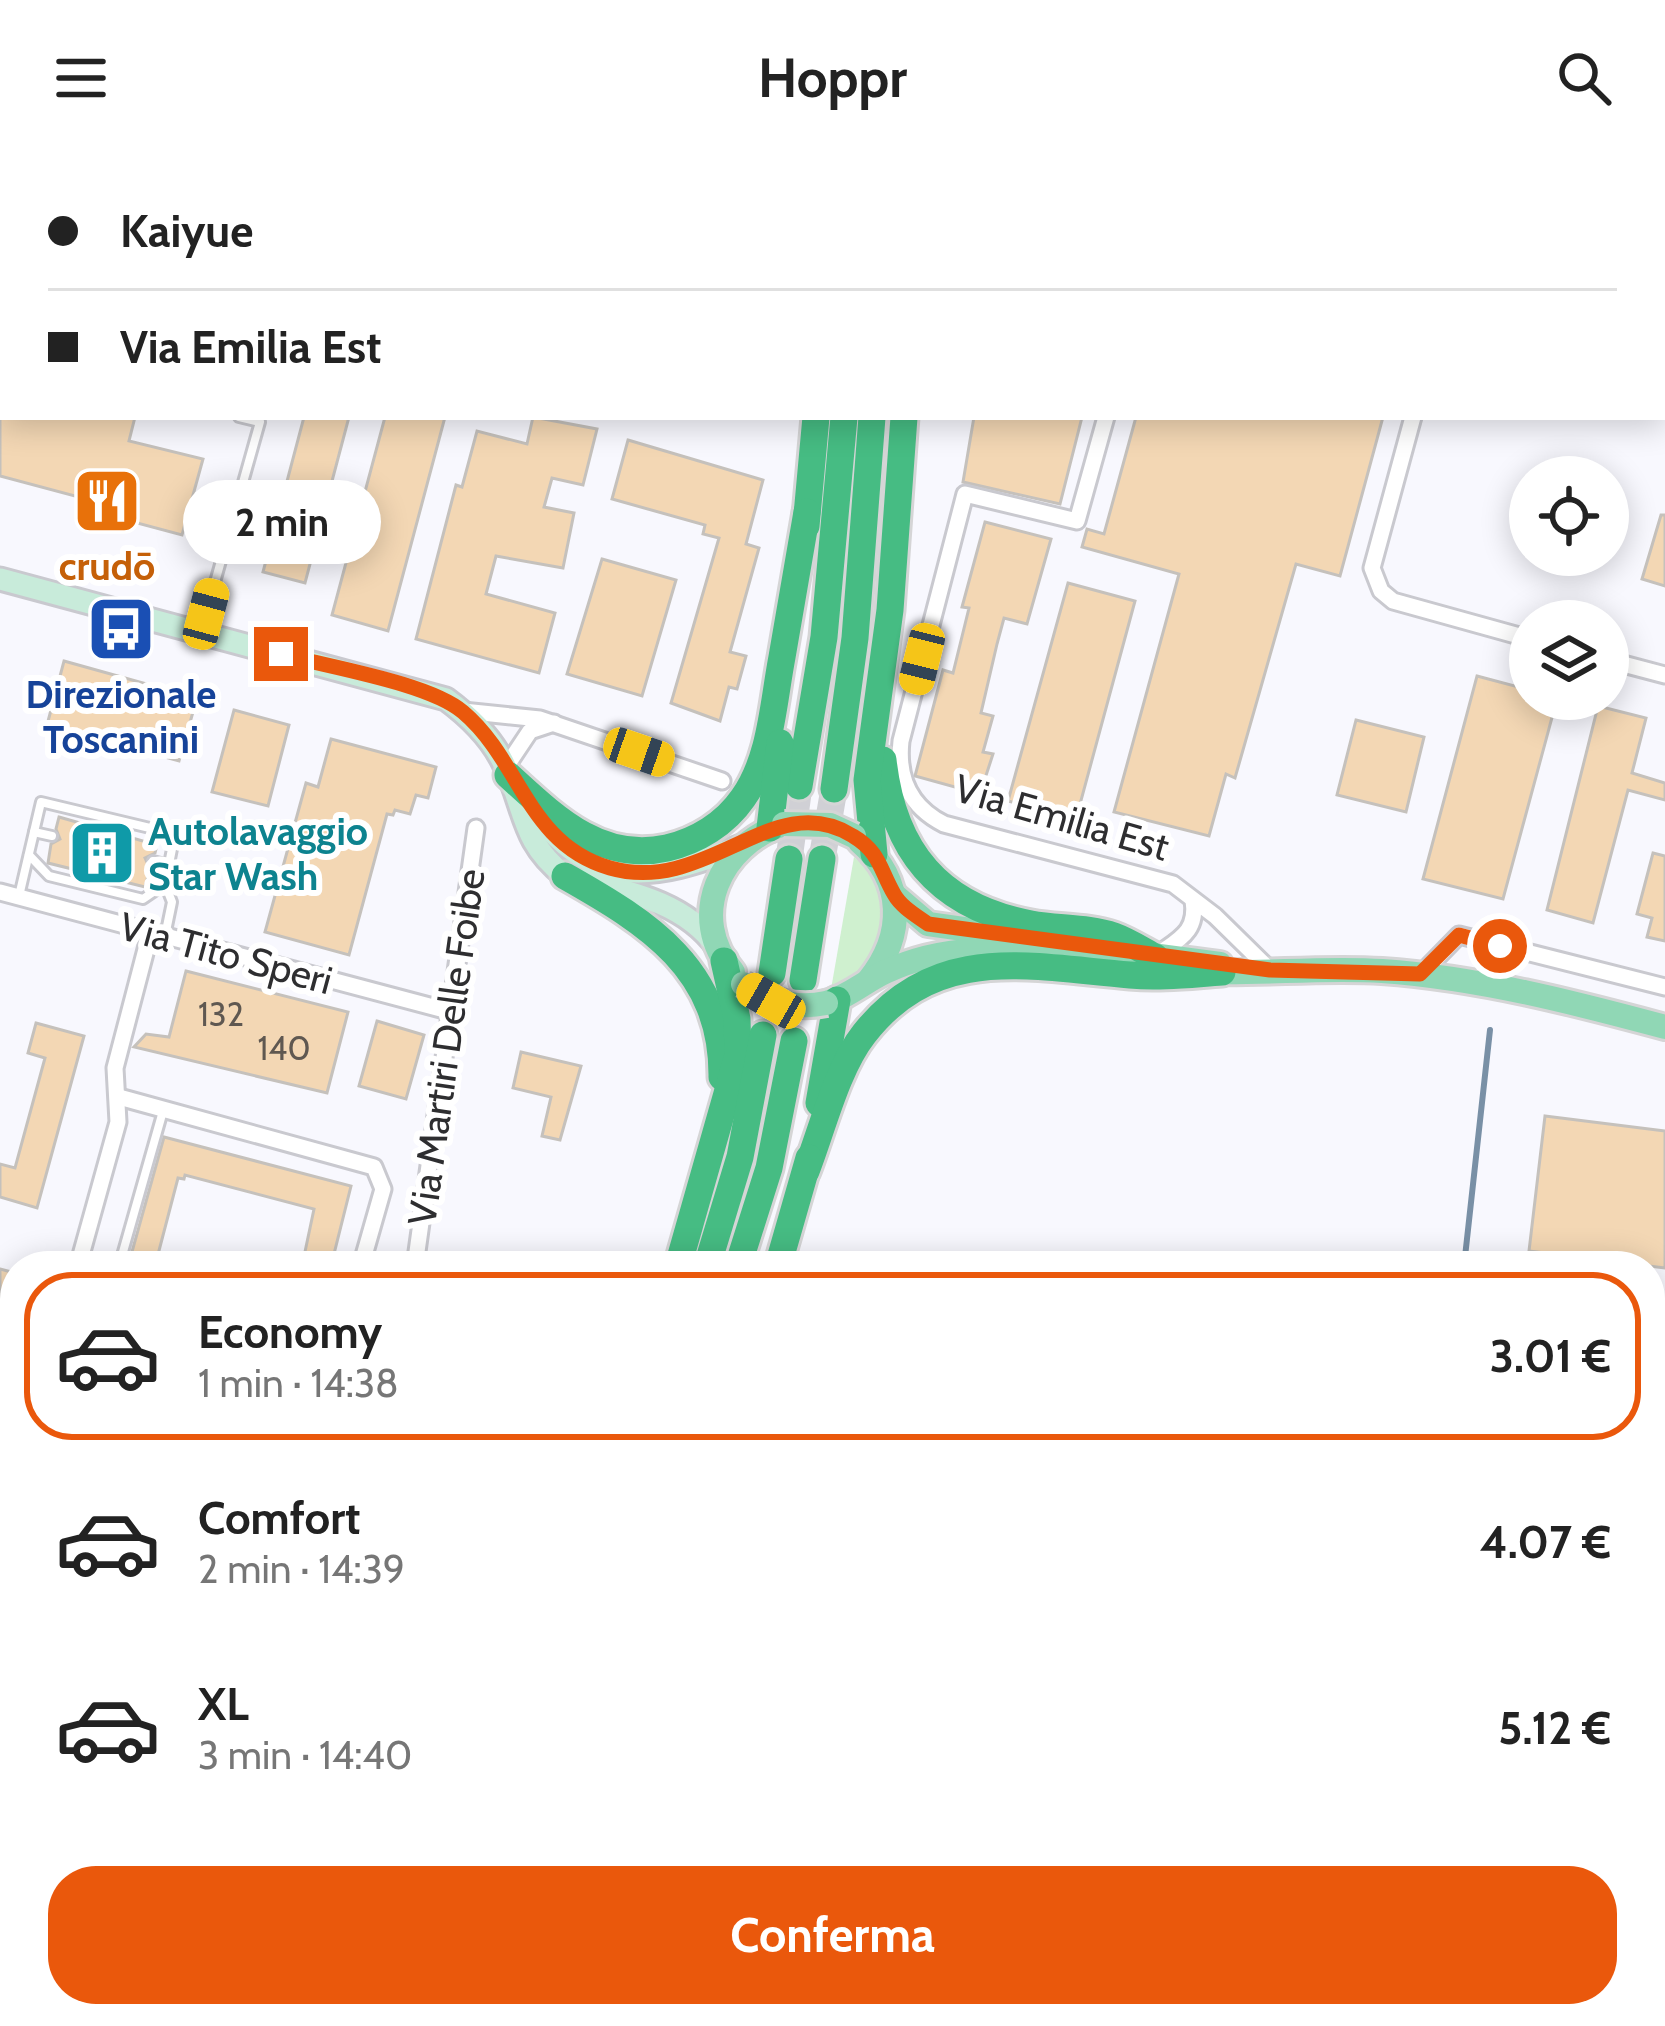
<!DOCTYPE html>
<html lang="it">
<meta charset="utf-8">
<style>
:root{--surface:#fff;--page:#f6f6f6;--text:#222;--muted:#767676;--line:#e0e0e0;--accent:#ea580c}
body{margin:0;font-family:Cabin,sans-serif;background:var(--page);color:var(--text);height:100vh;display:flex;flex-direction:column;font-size:45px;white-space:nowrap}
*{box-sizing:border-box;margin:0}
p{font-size:39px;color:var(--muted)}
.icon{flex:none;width:66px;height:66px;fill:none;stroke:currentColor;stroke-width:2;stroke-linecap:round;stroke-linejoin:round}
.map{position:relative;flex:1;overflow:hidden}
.sheet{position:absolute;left:0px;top:1095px;width:1665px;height:777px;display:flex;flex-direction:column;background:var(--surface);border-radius:48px 48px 0 0;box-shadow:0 6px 30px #0003}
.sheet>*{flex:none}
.hud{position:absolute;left:0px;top:0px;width:1665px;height:264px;box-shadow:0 6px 30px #0003;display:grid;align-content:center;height:264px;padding:0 48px;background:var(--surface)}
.fabs{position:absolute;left:1509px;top:300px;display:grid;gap:24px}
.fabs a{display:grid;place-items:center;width:120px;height:120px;border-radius:50%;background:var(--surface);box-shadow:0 6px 30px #0003;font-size:60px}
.end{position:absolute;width:54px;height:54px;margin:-27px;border:15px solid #ea580c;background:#fff;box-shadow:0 0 0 6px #fff}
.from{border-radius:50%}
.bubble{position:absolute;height:84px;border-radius:42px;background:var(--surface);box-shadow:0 6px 30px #0003;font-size:39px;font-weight:800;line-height:84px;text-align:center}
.car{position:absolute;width:36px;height:72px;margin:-36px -18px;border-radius:15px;box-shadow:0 0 9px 3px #0007;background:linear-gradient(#f5c518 24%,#345 0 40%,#f5c518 0 76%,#345 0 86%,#f5c518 0)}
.hud b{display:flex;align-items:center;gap:42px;height:114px;font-size:45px}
.hud b+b{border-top:3px solid var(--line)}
.hud i{width:30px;height:30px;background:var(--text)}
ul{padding:21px 0 0;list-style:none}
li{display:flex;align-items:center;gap:36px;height:168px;margin:0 24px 18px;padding:0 24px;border:6px solid transparent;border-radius:48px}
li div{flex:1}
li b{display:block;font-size:45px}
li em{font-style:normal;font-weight:800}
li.on{border-color:var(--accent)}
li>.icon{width:108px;height:108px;stroke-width:1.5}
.cta{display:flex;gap:24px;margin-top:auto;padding:24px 48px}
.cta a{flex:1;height:138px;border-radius:48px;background:var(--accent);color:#fff;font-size:48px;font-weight:800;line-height:138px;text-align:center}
header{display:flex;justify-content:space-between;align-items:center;height:156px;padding:0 48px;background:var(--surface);font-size:54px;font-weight:800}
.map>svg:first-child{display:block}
</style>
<header><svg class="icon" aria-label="menu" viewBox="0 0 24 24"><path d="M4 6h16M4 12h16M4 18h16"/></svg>Hoppr<svg class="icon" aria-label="search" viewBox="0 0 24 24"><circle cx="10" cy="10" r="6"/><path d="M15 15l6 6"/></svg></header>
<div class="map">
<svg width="1665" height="1870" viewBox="0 0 1665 1870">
<rect width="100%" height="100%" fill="#f8f8fe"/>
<polygon fill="#cff0cf" points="854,701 879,722 890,763 867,818 830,839"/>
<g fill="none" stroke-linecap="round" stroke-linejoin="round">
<g stroke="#7990a6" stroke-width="6">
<polyline points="1464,1110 1490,874"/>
<polyline points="1363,1870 1366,1857"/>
</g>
</g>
<g fill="#f3d7b4" stroke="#c5c1bc" stroke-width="3">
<polygon points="0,261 135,261 129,285 203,303 182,379 107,359 109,349 0,320"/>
<polygon points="304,261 349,261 305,427 263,416"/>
<polygon points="385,261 445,261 388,475 332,459"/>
<polygon points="533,261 597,273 583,329 552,322 544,351 574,357 563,412 496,400 486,438 555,457 539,517 416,483 456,329 462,331 477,275 527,288"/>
<polygon points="974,261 1082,261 1060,348 963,326"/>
<polygon points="1136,261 1383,261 1340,420 1296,408 1235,622 1226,618 1209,680 1114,656 1179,418 1082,391 1087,373 1104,378"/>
<polygon points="628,284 763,324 746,388 759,392 730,496 746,500 737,533 729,531 720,565 671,547 719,382 703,378 705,369 612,343"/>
<polygon points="1661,359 1665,359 1665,430 1642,423"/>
<polygon points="985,366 1051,383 1027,468 1004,462 997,488 981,557 993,560 983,596 993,598 980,638 915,620 943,514 953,517 969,452 962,451"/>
<polygon points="602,403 676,424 642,540 567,518"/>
<polygon points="1068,427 1135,445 1076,663 1008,645"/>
<polygon points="64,505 197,542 179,605 47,569"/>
<polygon points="1477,520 1530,534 1530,543 1557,543 1503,743 1423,723"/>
<polygon points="1598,550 1646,562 1632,617 1665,627 1665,644 1628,634 1593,767 1547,754"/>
<polygon points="234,554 289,569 268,650 212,636"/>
<polygon points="1356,564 1424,581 1406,656 1337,639"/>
<polygon points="331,583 436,611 428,642 416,639 410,658 395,654 393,659 387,658 349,799 265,776 306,627 318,631"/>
<polygon points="59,661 157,689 155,697 145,702 150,713 145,731 48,707 51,688 60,683 56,673"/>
<polygon points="1653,697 1665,700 1665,785 1647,781 1652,762 1637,758"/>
<polygon points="186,815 348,856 327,937 134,891 146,878 169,881"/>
<polygon points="377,865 424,879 406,943 359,930"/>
<polygon points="36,867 84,880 37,1052 0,1041 0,1008 15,1012 45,902 28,897"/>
<polygon points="521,896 581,910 560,984 542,980 551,941 513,932"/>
<polygon points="1545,960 1665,975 1665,1112 1529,1095"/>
<polygon points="164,981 351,1030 334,1098 351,1102 349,1110 302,1110 314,1053 185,1019 184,1023 178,1022 155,1110 128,1110"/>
<polygon points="0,1113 15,1117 15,1135 4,1172 0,1172"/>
<polygon points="12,1530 15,1530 12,1639 0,1635 0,1567"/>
<polygon points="0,1678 15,1682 15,1713 0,1709"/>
<polygon points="0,1784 15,1788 15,1820 0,1816"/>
</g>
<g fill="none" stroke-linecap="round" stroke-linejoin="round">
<g stroke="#d0d0d5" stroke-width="27" stroke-dasharray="27 14" stroke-linecap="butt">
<polyline points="789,703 799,630"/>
<polyline points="822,703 834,633"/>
</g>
<g stroke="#c9c9cf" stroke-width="14">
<g id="lane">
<polyline points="201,476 260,266 239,261"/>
<polyline points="34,676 52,680"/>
<polyline points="29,699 49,720 143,743 165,728"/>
<polyline points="153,705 169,709"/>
<polyline points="19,740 41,646 175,678 165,728 172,746 165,780"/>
<polyline points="119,1110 163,955"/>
<polyline points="1650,1500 1665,1502"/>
<polyline points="0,1544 15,1490"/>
<polyline points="430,1870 439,1857"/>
</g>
</g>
<g stroke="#c9c9cf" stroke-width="21">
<g id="street">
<polyline points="537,0 549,3"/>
<polyline points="116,3 117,0"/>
<polyline points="326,3 327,0"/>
<polyline points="616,3 617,0"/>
<polyline points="1162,3 1163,0"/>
<polyline points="1480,3 1481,0"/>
<polyline points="0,78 3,79"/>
<path d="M1106 261 1077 365 965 338 901 585C897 622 910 651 944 668L1173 728 1215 760 1270 814"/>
<polyline points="1413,261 1372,412 1381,435 1393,445 1530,483"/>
<polyline points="1608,504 1665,519"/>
<polyline points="463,555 540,563 722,625"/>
<polyline points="506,611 530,575 554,567"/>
<polyline points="0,736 452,856"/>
<path d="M1156 800C1179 783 1198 776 1193 744"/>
<polyline points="1420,819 1459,779 1665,831"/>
<polyline points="119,941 374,1011 383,1033 361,1110"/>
<polyline points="78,1110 118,966 115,912 150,778"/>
<polyline points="415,1110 476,672"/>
<polyline points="0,1390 15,1336"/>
<polyline points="0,1457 15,1461"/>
<polyline points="0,1734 15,1739"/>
<polyline points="1650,1799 1665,1705"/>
<polyline points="1650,1850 1665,1851"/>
<polyline points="150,1870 154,1857"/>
<polyline points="305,1870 307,1857"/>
</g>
</g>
<g stroke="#c9c9cf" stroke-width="27">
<g id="secondary">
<polyline points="1407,0 1418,3"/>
<polyline points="1662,67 1665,68"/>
<path d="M0 423 446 543C469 560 490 580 503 606 526 652 520 685 565 720 621 735 681 742 717 791"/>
<path d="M530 649C591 736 653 725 741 690"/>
</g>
</g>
<g stroke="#d5d5d6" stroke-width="30">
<g id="primary">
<path d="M860 686C905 725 905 779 869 824"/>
<polyline points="894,739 928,768 1006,779"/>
<polyline points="1046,785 1220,808"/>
<path d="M733 816C686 761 720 688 784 668"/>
<path d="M1205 816C1264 818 1324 811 1382 815 1479 822 1572 846 1665 871"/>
<path d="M826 847C848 841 864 826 885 816 946 788 999 792 1064 801"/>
</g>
</g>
<g stroke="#d5d5d6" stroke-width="33">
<g id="highway">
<polyline points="835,0 835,3"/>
<polyline points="897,0 897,3"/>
<polyline points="877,3 877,0"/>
<polyline points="806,370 816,261"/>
<path d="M883 604C893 695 939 751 1031 768 1057 773 1088 771 1114 780 1128 785 1142 794 1155 801"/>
<path d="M508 619C554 661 600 707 667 692 697 685 725 668 743 642 771 603 773 548 782 501 790 453 799 404 807 356"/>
<polyline points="799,630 824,481 844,261"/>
<polyline points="834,633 855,482 872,261"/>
<polyline points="770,672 780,587"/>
<polyline points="874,698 867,624 890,454 904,261"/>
<path d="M565 720C648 767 723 813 722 921"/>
<polyline points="772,817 789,703"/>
<polyline points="803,824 822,703"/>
<polyline points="819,947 837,844"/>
<path d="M806 1015C822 974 837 912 864 878 936 786 1029 811 1130 819 1160 822 1192 818 1222 816"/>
<polyline points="678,1110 738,899 737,863 724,805"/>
<polyline points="707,1110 740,1001 763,879"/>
<polyline points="738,1110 769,1012 794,885"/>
<polyline points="778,1110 809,1002"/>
<polyline points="376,1870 381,1857"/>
<polyline points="405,1870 410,1857"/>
</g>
</g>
<use href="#lane" stroke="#fff" stroke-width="8"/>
<use href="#street" stroke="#fff" stroke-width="15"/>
<use href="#secondary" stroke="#c8ebda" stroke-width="21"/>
<use href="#primary" stroke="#90d7b5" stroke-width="24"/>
<use href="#highway" stroke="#46bc83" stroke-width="27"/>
<g stroke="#d5d5d6" stroke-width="30" stroke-linecap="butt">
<g id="primary-bridge">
<polyline points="784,668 830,669 854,680"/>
<path d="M743 828C770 844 793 854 826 847"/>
</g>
</g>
<use href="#primary-bridge" stroke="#90d7b5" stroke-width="24"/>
</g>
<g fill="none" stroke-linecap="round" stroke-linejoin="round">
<path stroke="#ea580c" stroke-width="15" d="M281 498C328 511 429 527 463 556 521 605 527 688 610 712 708 740 773 630 853 680 880 696 880 714 894 738 901 751 917 760 928 768L1270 814 1420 818 1459 779 1500 790"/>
</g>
<defs>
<g id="restaurant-square" transform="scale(3.45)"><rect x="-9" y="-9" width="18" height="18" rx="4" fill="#e8710a" stroke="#fff"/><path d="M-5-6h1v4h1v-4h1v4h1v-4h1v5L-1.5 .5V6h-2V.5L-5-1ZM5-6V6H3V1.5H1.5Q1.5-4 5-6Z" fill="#fff"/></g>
<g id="bus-square" transform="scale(3.45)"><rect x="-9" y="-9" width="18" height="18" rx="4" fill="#1a4fb4" stroke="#fff"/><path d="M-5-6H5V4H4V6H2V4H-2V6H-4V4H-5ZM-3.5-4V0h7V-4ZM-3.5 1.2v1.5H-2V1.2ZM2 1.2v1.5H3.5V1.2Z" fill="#fff"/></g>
<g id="building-square" transform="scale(3.45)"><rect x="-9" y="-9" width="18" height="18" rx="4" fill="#0f9aa8" stroke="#fff"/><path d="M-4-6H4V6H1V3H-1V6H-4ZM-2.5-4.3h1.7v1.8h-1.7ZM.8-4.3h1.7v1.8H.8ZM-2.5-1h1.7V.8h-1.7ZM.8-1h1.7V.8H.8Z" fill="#fff"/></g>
</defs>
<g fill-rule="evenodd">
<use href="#restaurant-square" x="107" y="345"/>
<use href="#bus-square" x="121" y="473"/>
<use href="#building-square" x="102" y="697"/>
</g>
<g text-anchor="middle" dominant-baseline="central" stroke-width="12" stroke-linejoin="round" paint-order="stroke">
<g font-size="33" fill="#5f5851">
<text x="221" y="858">132</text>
<text x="284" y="892">140</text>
</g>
<g font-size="39" font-weight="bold" fill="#c56008" stroke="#fff">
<text x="107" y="410">crudō</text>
</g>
<g font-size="39" font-weight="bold" fill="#164399" stroke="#fff">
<text x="121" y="538">Direzionale<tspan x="121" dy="45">Toscanini</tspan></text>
</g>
<g font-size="39" fill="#2e2e30" stroke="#fff">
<text transform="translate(1062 661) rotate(16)">Via Emilia Est</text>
<text transform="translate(226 797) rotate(15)">Via Tito Speri</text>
<text transform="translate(446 891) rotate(-82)">Via Martiri Delle Foibe</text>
</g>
<g font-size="39" font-weight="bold" fill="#0d838f" stroke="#fff" text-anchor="start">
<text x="148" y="675">Autolavaggio<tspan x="148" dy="45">Star Wash</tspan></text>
</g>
</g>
</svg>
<div class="fabs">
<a><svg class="icon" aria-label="locate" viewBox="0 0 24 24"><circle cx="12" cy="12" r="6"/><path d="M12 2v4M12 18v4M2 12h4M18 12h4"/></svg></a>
<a><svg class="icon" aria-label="layers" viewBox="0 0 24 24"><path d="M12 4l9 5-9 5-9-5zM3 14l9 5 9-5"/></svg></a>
</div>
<i class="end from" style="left:1500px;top:790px"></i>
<i class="end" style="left:281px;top:498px"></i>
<div class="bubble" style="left:183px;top:324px;width:198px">2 min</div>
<i class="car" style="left:206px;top:458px;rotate:15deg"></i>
<i class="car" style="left:922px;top:503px;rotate:194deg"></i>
<i class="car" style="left:639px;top:596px;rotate:109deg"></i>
<i class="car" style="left:771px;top:845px;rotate:300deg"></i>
<div class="hud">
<b><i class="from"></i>Kaiyue</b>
<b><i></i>Via Emilia Est</b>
</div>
<section class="sheet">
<ul>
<li class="on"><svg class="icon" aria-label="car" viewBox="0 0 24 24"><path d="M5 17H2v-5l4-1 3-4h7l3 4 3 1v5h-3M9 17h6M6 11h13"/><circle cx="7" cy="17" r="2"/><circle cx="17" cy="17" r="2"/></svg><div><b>Economy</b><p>1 min · 14:38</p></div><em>3.01 €</em></li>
<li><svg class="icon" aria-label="car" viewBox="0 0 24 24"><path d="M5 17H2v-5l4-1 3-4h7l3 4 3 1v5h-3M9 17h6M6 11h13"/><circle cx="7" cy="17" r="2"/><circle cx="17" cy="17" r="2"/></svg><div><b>Comfort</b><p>2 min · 14:39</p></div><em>4.07 €</em></li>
<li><svg class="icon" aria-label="car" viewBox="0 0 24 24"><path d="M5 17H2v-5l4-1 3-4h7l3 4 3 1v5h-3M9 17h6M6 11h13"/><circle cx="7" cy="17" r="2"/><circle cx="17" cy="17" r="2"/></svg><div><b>XL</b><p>3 min · 14:40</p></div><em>5.12 €</em></li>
</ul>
<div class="cta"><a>Conferma</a></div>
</section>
</div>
